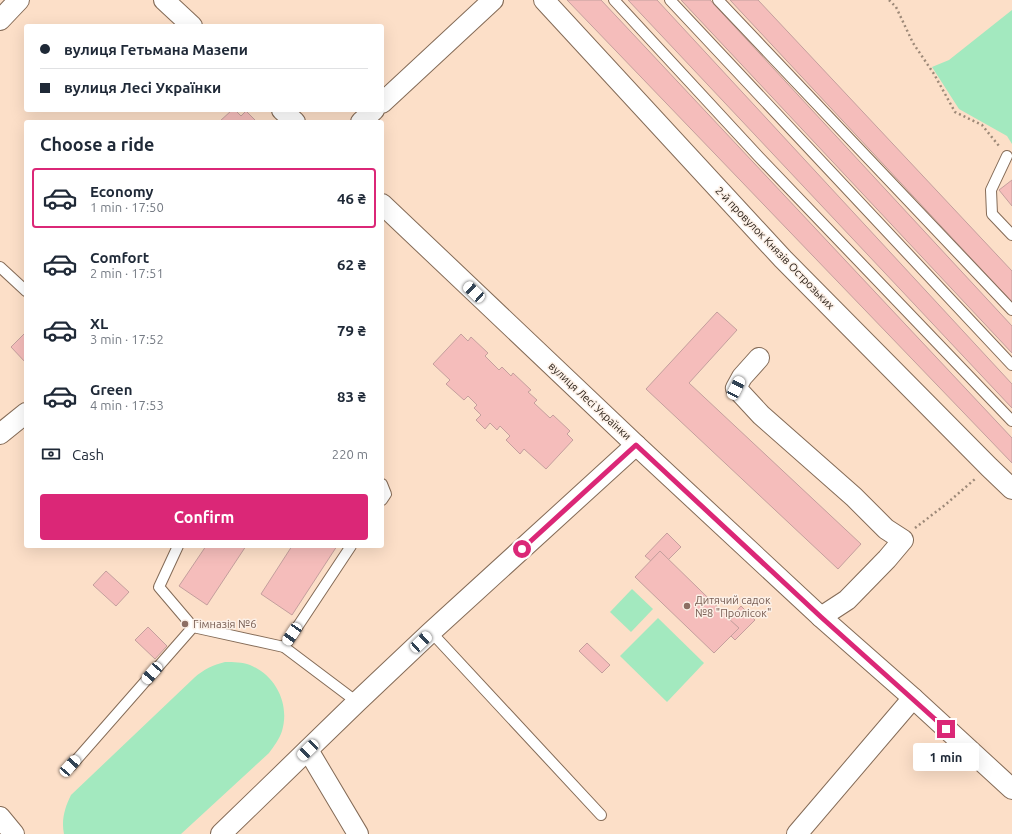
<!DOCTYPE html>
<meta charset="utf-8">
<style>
:root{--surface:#fff;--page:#f2f2f3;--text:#1f2937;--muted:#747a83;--line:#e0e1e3;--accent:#db2777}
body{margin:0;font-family:Ubuntu,sans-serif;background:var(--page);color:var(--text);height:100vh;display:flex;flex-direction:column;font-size:15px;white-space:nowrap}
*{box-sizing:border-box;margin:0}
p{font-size:13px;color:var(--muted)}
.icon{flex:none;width:22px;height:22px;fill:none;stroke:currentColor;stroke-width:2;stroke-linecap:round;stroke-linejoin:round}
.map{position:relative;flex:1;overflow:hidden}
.drawer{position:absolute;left:24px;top:120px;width:360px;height:428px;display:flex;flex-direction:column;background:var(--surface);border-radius:4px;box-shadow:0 4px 16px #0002}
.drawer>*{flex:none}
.top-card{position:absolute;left:24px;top:24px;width:360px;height:88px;border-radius:4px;box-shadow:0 4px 16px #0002;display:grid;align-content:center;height:88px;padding:0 16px;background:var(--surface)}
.end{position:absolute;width:18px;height:18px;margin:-9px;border:5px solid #db2777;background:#fff;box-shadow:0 0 0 2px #fff}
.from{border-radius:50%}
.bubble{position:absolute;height:28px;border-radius:4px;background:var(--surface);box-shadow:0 4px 16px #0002;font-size:13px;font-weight:700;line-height:28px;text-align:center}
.car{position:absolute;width:12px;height:24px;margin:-12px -6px;border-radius:5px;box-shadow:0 0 3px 1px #0007;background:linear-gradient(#fff 24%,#345 0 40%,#fff 0 76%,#345 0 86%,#fff 0)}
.top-card b{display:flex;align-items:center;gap:14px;height:38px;font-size:15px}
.top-card b+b{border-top:1px solid var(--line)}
.top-card i{width:10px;height:10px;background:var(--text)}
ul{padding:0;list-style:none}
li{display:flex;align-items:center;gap:12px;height:60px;margin:0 8px 6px;padding:0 8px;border:2px solid transparent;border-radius:4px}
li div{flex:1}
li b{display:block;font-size:15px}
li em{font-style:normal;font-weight:700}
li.on{border-color:var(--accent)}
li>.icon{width:36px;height:36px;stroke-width:1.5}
h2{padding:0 16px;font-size:18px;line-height:48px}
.pay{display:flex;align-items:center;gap:10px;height:44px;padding:0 16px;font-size:15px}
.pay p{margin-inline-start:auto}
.button{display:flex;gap:8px;margin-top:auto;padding:8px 16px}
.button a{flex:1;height:46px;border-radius:4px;background:var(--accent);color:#fff;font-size:16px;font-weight:700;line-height:46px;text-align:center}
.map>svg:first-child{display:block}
</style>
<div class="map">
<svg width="1012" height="834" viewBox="0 0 1012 834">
<rect width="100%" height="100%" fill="#fcdfc8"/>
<g fill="#a3e9bf">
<polygon points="1012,10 1012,144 1007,136 959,109 932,67 949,60"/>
<polygon points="632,589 653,609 631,632 610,612"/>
<polygon points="658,618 704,663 667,702 620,656"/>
<path d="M225 662C234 662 242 662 250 665 276 676 290 704 282 731 279 740 274 746 269 753L181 834H64C61 820 65 807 71 795L194 678C204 669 213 665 225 662Z"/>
</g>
<g fill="#f5bdbb" stroke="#c49f9d">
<polygon points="567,0 601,0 1012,438 1012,463"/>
<polygon points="628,0 657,0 1012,384 1012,408"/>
<polygon points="681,0 710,0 1012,326 1012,353"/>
<polygon points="730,0 758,0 1012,271 1012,302"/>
<polygon points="232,110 235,110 241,116 246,111 255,120 253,122 219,122"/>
<polygon points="1012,180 1012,206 999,190"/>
<polygon points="717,312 737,330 689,383 861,544 838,569 646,389"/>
<polygon points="26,332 26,363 11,347"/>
<polygon points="461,334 468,341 471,337 488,353 485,356 499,370 502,367 511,376 513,373 531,390 528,392 537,400 534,403 550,418 553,415 570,431 567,434 573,440 546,469 524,449 520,454 506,440 510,436 500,426 497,430 490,423 485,429 476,420 481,415 474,408 477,405 468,396 464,400 446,384 450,380 433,364"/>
<polygon points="667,533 681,547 668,560 660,551 651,561 645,556"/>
<polygon points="206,546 246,546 207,605 179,586"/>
<polygon points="292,546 337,546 292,615 261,594"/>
<polygon points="660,551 739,628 714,653 635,577"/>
<polygon points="106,571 129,592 116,606 93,585"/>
<polygon points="741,606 755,620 735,640 731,636 739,628 729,619"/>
<polygon points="148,627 167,646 155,659 135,640"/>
<polygon points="587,643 610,665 602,673 579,651"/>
</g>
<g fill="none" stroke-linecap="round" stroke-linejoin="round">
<g stroke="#846b57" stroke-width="12">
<g id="lane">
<polyline points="614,0 759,157 1012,421"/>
<polyline points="670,0 1012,365"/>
<polyline points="718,0 1012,310"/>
<polyline points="1007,156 991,190 992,214 1012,235"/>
<polyline points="0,267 26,291"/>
<polyline points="382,484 386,494 382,500"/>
<polyline points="178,546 159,587 193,627"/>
<polyline points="431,632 601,815"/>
<polyline points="284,647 351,546"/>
<polyline points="71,766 193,627 284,647 357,702"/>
</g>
</g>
<g stroke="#846b57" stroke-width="22">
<g id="street">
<polyline points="164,0 192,26"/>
<polyline points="544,0 783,259 989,467 1012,489"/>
<polyline points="0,20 19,0"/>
<polyline points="382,103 493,0"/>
<polyline points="282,110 295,122"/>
<polyline points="361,122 374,110"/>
<polyline points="382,204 636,445 821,617 913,698 1012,789"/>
<polyline points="759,358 742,377 736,388 761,415 854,497 886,529 903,540 887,559 847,600 821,617"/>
<polyline points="0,434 26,413"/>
<polyline points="308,750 358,834"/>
<polyline points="0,817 14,834"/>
<polyline points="221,834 357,702 431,632 636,445"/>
<polyline points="797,834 913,698"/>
</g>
</g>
<g stroke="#9d8978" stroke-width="2.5" stroke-dasharray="2 3" stroke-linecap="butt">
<polyline points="889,0 896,7 913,43 934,74 955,112 982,125 999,146"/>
<polyline points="915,528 945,505 975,479"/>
</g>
<use href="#lane" stroke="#fff" stroke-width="10"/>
<use href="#street" stroke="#fff" stroke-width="20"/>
</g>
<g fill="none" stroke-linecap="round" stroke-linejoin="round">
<polyline stroke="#db2777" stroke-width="5" points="522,549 636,445 821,617 946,729"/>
</g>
<g fill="#8d6e63" stroke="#fcf0e7" stroke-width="1.5">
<circle cx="687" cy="606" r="4"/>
<circle cx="185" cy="624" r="4"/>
</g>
<g text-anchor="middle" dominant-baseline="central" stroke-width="3" stroke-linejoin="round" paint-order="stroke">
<g font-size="11" fill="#2c2219" stroke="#fcf0e7">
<text transform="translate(775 248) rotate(46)">2-й провулок Князів Острозьких</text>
<text transform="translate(590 401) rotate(43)">вулиця Лесі Українки</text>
</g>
<g font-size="11" fill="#785e54" stroke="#fcf0e7" text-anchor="start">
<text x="695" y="600">Дитячий садок<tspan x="695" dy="13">№8 "Пролісок"</tspan></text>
<text x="193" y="624">Гімназія №6</text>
</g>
</g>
</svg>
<i class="end from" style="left:522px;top:549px"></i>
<i class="end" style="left:946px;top:729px"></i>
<div class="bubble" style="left:913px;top:743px;width:66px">1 min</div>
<i class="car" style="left:474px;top:292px;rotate:313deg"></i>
<i class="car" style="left:736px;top:388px;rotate:27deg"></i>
<i class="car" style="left:292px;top:634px;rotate:214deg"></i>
<i class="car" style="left:421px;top:642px;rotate:47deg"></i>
<i class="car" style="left:152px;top:673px;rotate:221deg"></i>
<i class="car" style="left:308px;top:750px;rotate:226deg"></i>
<i class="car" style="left:70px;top:766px;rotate:42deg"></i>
<div class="top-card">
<b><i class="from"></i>вулиця Гетьмана Мазепи</b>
<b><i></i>вулиця Лесі Українки</b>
</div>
<section class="drawer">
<h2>Choose a ride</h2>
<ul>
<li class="on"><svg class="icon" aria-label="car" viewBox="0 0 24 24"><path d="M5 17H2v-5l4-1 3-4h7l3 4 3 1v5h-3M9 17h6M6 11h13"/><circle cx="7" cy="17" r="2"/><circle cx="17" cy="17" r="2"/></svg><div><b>Economy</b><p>1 min · 17:50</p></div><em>46 ₴</em></li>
<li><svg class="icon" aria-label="car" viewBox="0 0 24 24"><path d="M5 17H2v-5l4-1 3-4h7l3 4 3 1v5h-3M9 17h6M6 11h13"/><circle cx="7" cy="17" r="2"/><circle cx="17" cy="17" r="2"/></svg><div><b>Comfort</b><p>2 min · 17:51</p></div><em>62 ₴</em></li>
<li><svg class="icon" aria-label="car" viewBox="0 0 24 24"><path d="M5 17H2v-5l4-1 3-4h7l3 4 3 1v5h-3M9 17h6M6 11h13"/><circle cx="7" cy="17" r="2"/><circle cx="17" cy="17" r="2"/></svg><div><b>XL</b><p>3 min · 17:52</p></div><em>79 ₴</em></li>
<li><svg class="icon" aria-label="car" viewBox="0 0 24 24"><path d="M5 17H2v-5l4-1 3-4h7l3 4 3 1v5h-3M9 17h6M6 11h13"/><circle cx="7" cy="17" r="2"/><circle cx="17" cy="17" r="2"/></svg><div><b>Green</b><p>4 min · 17:53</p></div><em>83 ₴</em></li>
</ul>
<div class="pay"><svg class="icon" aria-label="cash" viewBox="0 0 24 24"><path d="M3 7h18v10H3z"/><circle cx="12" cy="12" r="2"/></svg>Cash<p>220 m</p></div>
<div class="button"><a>Confirm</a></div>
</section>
</div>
